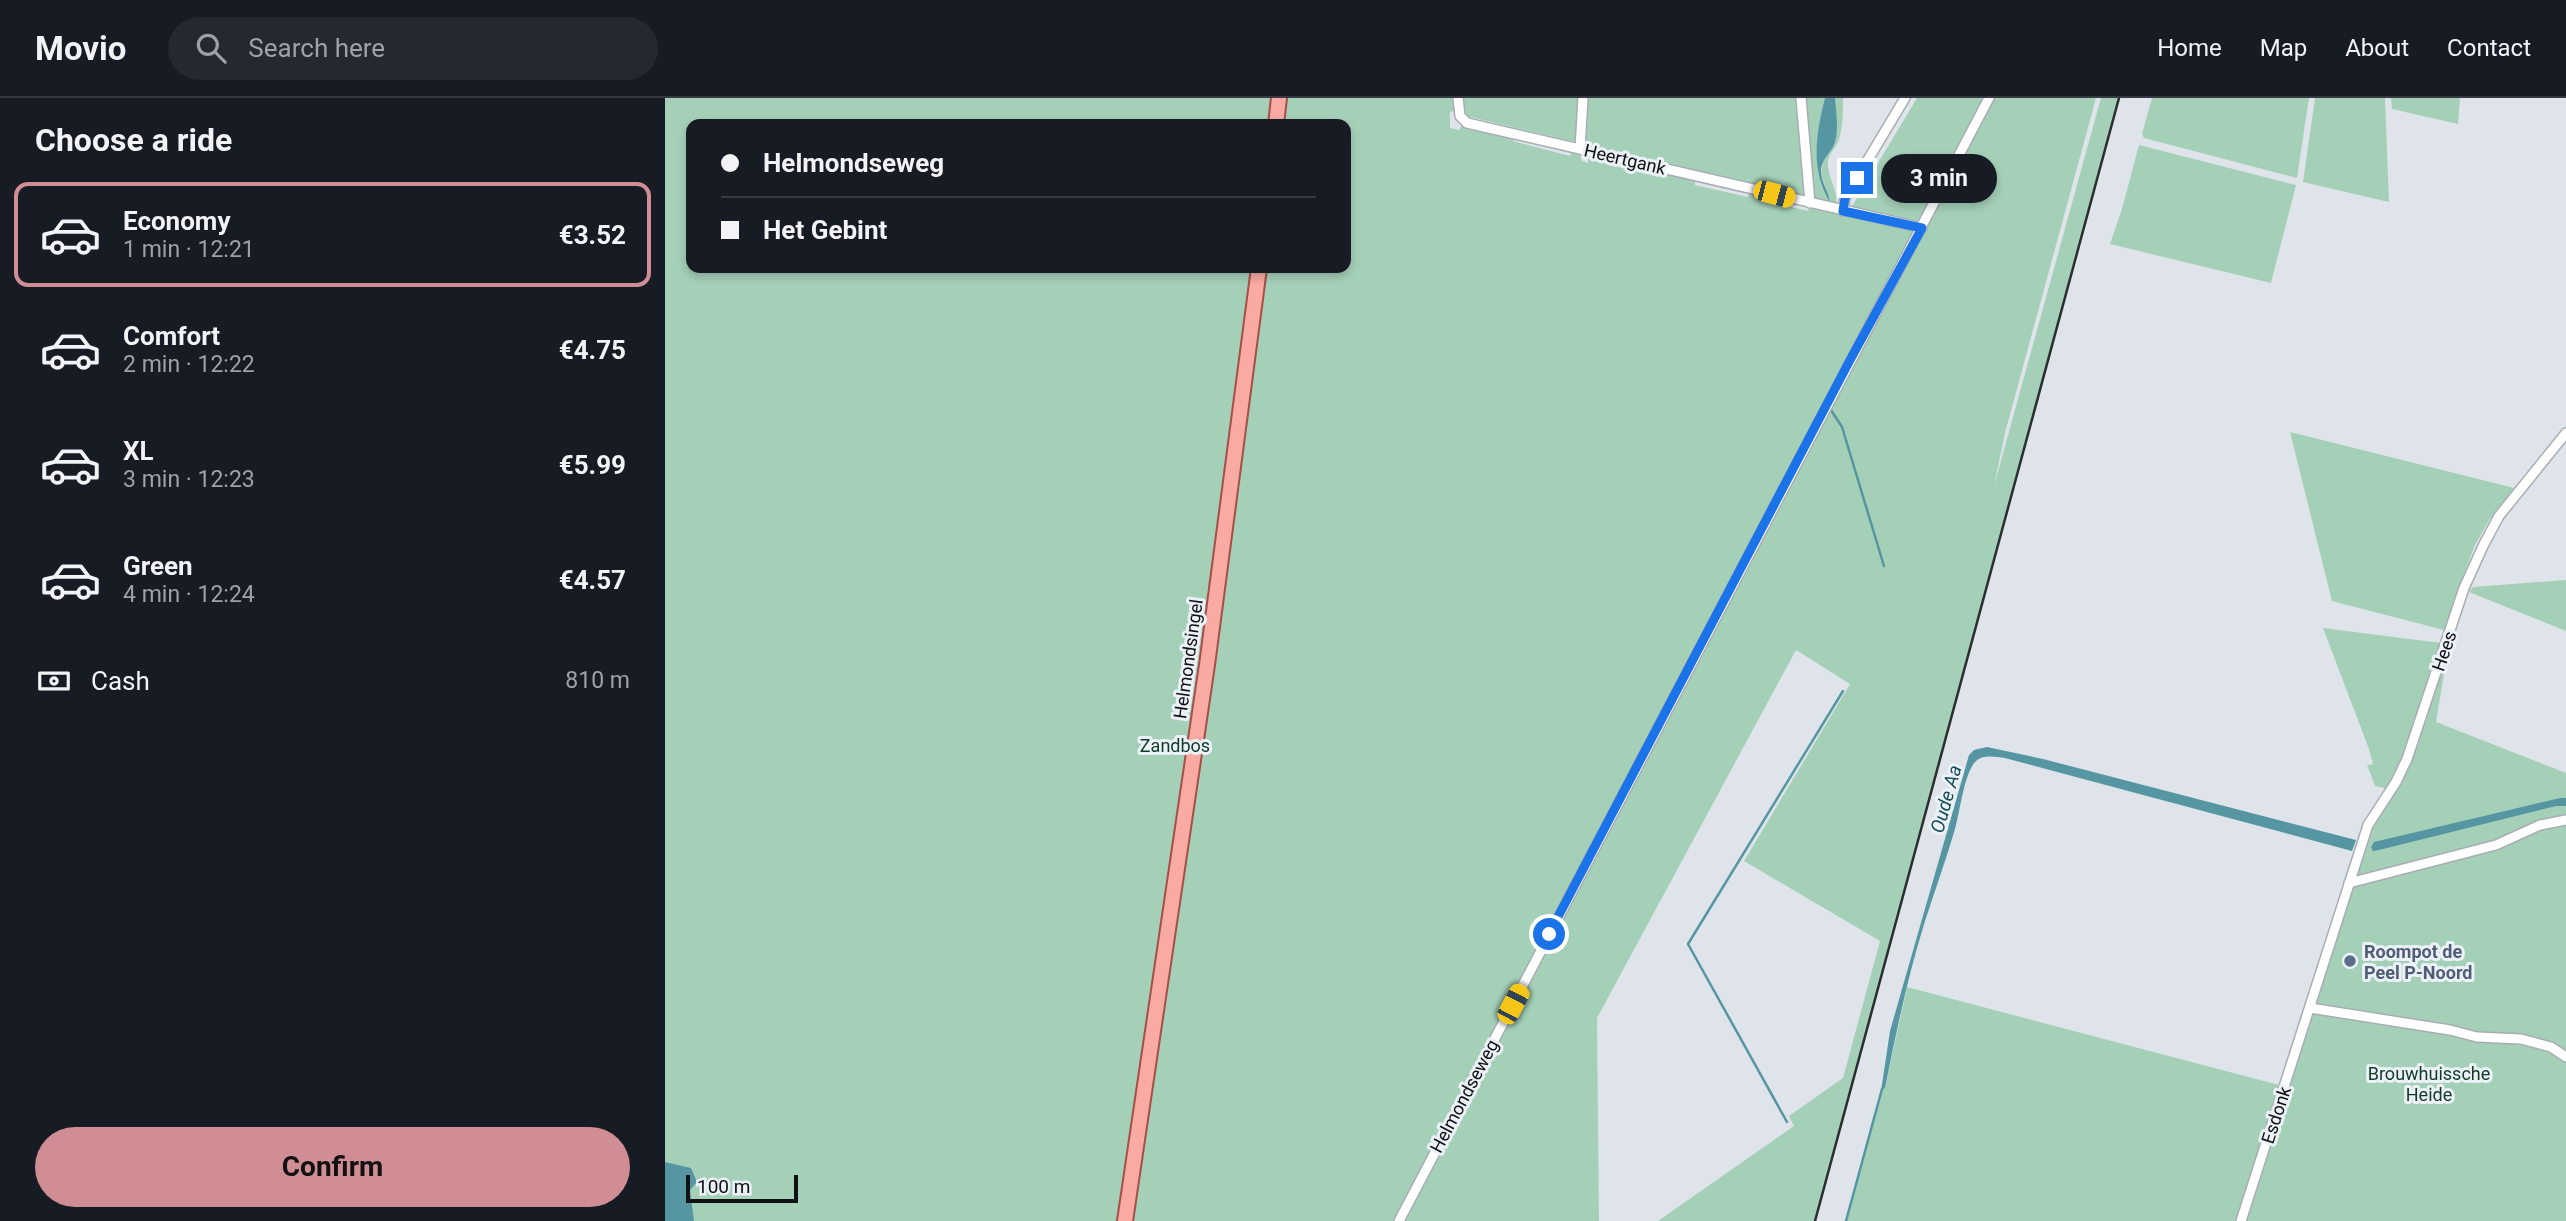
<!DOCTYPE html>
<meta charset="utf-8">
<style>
:root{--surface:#171b24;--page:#242831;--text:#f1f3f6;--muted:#9ea1a6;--line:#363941;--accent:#d08d94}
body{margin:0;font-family:Roboto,sans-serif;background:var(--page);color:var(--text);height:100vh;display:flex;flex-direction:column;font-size:26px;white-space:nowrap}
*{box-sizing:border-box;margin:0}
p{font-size:23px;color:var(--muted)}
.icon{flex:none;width:38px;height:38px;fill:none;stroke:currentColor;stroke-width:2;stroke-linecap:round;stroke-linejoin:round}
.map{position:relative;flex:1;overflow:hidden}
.panel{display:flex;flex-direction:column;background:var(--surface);width:665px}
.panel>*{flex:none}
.top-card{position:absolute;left:21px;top:21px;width:665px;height:154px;border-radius:14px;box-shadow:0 4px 10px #0003;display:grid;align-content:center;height:154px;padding:0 35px;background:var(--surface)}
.scale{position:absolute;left:21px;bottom:18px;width:112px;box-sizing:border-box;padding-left:7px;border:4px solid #0f1113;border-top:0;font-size:19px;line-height:24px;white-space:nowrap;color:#0f1113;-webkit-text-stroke:5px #ecf1f8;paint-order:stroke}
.end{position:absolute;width:32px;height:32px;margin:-16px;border:9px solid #1a73e8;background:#fff;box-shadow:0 0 0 4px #fff}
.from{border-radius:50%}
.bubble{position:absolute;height:49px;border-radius:24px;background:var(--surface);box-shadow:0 4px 10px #0003;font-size:23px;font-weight:700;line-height:49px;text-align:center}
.car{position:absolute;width:21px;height:42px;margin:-21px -10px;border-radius:9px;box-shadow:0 0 5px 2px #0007;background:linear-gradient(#f5c518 24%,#345 0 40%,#f5c518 0 76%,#345 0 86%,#f5c518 0)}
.top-card b{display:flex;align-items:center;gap:24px;height:66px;font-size:26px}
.top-card b+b{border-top:2px solid var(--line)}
.top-card i{width:18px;height:18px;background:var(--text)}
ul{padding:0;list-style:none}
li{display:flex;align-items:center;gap:21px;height:105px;margin:0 14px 10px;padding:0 21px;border:4px solid transparent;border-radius:14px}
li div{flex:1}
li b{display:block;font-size:26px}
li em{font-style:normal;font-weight:700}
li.selected{border-color:var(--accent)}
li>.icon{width:63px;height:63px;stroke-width:1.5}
h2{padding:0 35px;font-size:32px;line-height:84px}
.pay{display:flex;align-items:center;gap:18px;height:77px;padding:0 35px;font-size:26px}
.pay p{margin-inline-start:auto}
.action{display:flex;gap:14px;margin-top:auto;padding:14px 35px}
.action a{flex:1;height:80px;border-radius:42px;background:var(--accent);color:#111;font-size:28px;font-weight:700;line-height:80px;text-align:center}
header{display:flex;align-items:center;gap:42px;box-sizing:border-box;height:98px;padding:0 35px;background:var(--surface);border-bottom:2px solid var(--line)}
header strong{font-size:33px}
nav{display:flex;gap:38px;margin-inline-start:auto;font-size:24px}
.search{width:490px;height:63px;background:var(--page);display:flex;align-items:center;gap:18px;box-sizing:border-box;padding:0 24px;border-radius:38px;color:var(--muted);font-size:26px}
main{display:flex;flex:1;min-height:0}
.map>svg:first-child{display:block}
</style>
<header>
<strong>Movio</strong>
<div class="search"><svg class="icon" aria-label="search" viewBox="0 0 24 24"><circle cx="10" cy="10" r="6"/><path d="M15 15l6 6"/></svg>Search here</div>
<nav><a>Home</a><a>Map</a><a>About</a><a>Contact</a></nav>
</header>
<main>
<section class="panel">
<h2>Choose a ride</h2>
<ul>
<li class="selected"><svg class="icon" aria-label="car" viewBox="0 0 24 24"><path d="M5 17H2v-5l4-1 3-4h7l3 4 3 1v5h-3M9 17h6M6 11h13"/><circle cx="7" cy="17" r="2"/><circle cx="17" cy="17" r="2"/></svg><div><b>Economy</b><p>1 min · 12:21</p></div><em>€3.52</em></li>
<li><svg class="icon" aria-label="car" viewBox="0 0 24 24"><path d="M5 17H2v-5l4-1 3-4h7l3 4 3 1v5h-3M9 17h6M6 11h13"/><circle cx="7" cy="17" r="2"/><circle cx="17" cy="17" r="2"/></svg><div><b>Comfort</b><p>2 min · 12:22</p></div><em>€4.75</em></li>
<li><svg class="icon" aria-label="car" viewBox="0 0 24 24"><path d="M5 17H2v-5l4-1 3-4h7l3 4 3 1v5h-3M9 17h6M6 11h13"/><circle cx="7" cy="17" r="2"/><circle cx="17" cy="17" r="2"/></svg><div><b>XL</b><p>3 min · 12:23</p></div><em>€5.99</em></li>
<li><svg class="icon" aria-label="car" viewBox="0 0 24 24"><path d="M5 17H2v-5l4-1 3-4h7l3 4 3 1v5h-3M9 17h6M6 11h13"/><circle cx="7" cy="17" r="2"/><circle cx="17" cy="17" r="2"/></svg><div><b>Green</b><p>4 min · 12:24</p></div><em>€4.57</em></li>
</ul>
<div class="pay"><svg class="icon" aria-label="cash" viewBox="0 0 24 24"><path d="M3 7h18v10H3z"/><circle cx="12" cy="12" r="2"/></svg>Cash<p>810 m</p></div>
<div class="action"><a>Confirm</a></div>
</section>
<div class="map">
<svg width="1901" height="1123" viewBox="0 0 1901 1123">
<rect width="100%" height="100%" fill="#dfe4eb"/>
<g fill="#a5d0b8" fill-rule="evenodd">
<path d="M0 0H790L789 13 785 14V30L795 32V29L803 28 849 37 848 43 905 58 908 52 915 55 917 63 923 65V56L938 59V65L994 79 997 73 1030 81V87L1083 99 1084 93 1111 99 1110 105 1143 113 1145 107 1186 110 1252 0H1431L1340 335 1329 388 1436 0H1453L1151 1123H993L1129 1028 1124 1018 1178 980 1215 843 1079 763 1185 586 1131 552 932 920 934 1123H0ZM26 26H681V170H26Z"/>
<polygon points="799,0 914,0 911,42 907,43 801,18 798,16"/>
<polygon points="922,0 1132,0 1142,92 1139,99 924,47 921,40"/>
<path d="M1139 0H1160C1152 34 1145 73 1165 103L1156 75 1159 59 1167 50 1171 23 1170 0H1178C1178 15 1178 30 1173 44 1170 51 1163 57 1163 64 1162 80 1174 92 1171 107L1152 102 1149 98Z"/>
<polygon points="1487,0 1644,0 1632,80 1479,40 1477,36"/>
<polygon points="1650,0 1720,0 1724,104 1638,84"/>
<polygon points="1726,0 1795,0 1793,26 1727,11"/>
<polygon points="1474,47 1631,87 1606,185 1445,146 1457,111"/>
<polygon points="1625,334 1849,390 1824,422 1809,449 1779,532 1667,503"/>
<polygon points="1901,482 1901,533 1804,494 1808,489"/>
<polygon points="1658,530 1784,546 1771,624 1901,675 1901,1123 1182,1123 1216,993 1220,990 1242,889 1614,987 1612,996 1721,695 1719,690 1710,688 1702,667 1708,666 1704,651"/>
</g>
<g fill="#5696a3">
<path d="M1160 0H1170C1171 14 1174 31 1170 44 1166 56 1157 59 1156 73 1156 84 1164 94 1165 104 1145 72 1151 35 1160 0Z"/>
<path d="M1322 649 1378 661 1691 742 1687 753 1340 660C1330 659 1318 656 1310 664 1299 676 1295 714 1290 731 1281 762 1270 792 1260 823 1243 878 1231 934 1220 990L1216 993 1225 933 1304 657 1309 652Z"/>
<polygon points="1895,700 1901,700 1901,708 1891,708 1714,752 1708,753 1706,749 1709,744"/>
<polygon points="0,1064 26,1070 32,1084 25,1092 29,1123 0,1123"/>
</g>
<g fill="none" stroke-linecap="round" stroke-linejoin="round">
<g stroke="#5696a3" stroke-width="2.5">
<polyline points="1166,312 1177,329 1219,468"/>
<polyline points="1122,1024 1023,846 1178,593"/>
<polyline points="1181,1123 1217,991"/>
</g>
<g stroke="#a8adb3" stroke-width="12">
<g id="street">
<polyline points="793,0 795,18 802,25 1257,130"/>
<polyline points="1136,0 1145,105"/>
<polyline points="915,51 918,0"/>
<polyline points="1178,113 1180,100 1240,0"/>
<polyline points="1684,785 1831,747 1875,727 1901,722"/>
<polyline points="1645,910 1785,932 1812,939 1856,941 1886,949 1901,959"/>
<polyline points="734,1123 1324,0"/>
<polyline points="1576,1123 1703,727 1731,684 1742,661 1799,490 1819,446 1834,418 1901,335"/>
</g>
</g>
<g stroke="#a44f48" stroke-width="18">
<g id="primary">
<polyline points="611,26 614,0"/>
<polyline points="460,1123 542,567 594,170"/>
</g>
</g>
<use href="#street" stroke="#fff" stroke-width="9"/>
<use href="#primary" stroke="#f8aaa3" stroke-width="14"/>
<polyline stroke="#2b2e30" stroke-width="2.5" points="1150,1123 1454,0"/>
</g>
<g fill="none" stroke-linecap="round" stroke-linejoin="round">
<polyline stroke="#1a73e8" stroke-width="9" points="884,836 1184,264 1257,130 1178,113 1180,100 1192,80"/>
</g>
<circle fill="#5c6f8a" stroke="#ecf1f8" stroke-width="2.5" cx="1685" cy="863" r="7"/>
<g text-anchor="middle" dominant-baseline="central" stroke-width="6" stroke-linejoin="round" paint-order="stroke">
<g font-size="18" fill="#0f1113" stroke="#ecf1f8">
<text transform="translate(960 61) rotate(13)">Heertgank</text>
<text transform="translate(1779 553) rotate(-71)">Hees</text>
<text transform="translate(523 561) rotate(-82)">Helmondsingel</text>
<text transform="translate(799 998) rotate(-62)">Helmondseweg</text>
<text transform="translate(1611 1017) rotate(-72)">Esdonk</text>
</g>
<g font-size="18" fill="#0f3b27" stroke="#ecf1f8">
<text x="510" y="647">Zandbos</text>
<text x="1764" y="975">Brouwhuissche<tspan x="1764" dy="21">Heide</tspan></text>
</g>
<g font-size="18" font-weight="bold" fill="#4e5e75" stroke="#ecf1f8" text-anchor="start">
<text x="1699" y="853">Roompot de<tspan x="1699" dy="21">Peel P-Noord</tspan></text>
</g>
<g font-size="19" font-style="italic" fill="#174f59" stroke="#ecf1f8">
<text transform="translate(1281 701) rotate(-74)">Oude Aa</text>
</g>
</g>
</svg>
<div class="scale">100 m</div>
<i class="end from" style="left:884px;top:836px"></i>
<i class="end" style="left:1192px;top:80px"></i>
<div class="bubble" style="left:1216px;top:56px;width:116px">3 min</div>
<i class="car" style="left:1109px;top:96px;rotate:105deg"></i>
<i class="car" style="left:848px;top:906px;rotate:28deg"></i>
<div class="top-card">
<b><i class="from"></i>Helmondseweg</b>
<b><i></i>Het Gebint</b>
</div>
</div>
</main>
